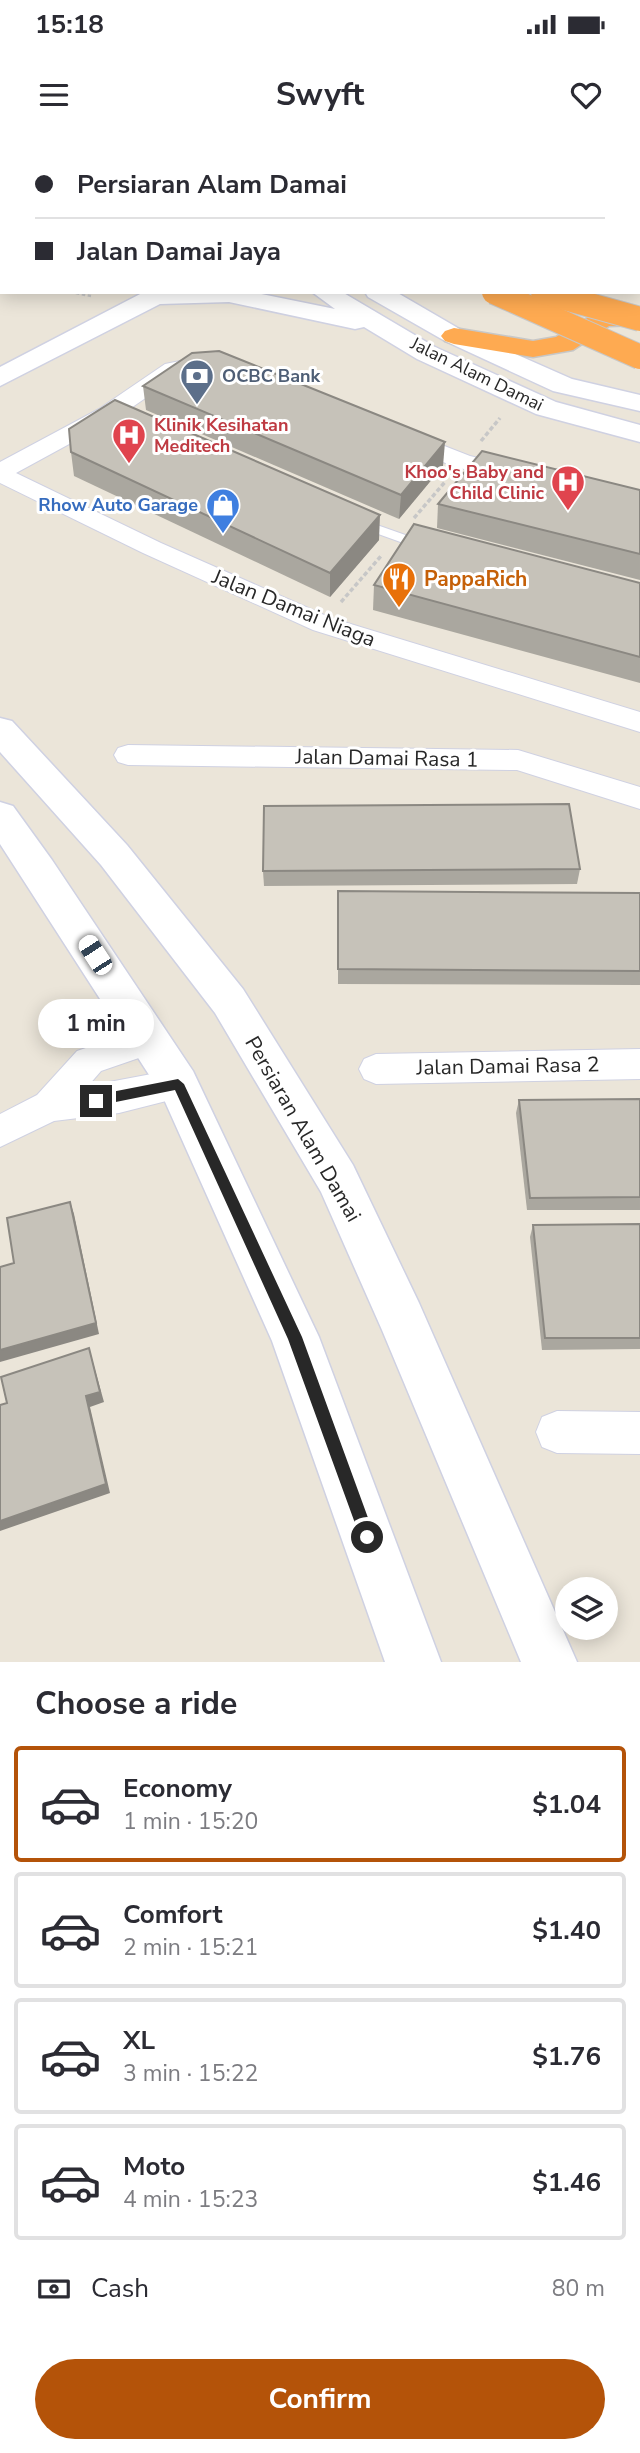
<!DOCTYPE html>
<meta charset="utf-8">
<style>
:root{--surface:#fff;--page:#f7f7f7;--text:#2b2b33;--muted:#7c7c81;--line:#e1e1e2;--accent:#b45309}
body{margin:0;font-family:"Nunito Sans",sans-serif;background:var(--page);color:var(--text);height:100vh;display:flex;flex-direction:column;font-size:26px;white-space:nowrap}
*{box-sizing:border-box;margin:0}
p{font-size:23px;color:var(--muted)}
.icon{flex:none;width:38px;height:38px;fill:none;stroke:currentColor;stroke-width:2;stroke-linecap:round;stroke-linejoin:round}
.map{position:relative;height:1522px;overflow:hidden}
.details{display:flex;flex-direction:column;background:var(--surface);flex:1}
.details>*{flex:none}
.top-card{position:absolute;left:0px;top:0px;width:640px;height:154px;box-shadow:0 4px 18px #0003;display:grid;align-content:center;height:154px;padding:0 35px;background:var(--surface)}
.buttons{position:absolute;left:555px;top:1437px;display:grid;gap:14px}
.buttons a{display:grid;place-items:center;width:63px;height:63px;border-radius:50%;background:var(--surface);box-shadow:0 4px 18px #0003;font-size:35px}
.end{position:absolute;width:32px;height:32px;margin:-16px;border:9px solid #282828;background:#fff;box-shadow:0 0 0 4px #fff}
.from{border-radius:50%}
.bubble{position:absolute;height:49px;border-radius:24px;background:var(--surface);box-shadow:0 4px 18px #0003;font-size:23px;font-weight:700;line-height:49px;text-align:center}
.car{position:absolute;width:21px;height:42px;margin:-21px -10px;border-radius:9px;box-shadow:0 0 5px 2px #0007;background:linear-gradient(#fff 24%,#345 0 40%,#fff 0 76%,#345 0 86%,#fff 0)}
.top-card b{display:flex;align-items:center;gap:24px;height:66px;font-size:26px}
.top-card b+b{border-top:2px solid var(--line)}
.top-card i{width:18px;height:18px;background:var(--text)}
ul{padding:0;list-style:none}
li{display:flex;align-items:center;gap:21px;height:116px;margin:0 14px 10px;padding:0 21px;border:4px solid var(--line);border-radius:7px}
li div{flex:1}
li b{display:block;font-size:26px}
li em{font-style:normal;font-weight:700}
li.current{border-color:var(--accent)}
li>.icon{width:63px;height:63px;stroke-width:1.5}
h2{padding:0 35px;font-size:32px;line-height:84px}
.pay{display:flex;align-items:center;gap:18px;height:77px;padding:0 35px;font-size:26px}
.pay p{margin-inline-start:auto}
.button{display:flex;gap:14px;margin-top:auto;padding:14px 35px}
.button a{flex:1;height:80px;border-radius:42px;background:var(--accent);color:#fff;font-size:28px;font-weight:700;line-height:80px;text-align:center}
.status{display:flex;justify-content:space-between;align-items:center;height:49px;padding:0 35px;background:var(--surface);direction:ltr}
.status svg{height:19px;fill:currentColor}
header{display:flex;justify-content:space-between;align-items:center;height:91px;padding:0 35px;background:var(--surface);font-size:32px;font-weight:700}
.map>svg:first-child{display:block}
</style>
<div class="status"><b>15:18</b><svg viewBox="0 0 49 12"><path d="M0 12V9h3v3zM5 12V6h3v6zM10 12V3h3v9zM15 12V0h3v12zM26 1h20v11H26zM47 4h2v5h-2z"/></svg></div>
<header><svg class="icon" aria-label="menu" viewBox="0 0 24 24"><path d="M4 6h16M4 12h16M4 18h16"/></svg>Swyft<svg class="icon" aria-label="heart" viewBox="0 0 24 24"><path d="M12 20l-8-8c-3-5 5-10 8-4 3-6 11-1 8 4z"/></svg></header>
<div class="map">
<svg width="640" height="1522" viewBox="0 0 640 1522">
<rect width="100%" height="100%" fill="#ebe5d9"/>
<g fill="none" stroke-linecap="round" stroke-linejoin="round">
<g stroke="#cfd1e2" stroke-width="2">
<g id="lane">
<rect x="0" y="65" width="2" height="6"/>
<polygon points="360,379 428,403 430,406 424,410 420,409 356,386 356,380"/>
</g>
</g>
<g stroke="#cfd1e2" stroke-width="2">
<g id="street">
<rect x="639" y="58" width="1" height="12"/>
<rect x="0" y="91" width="2" height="12"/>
<rect x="639" y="100" width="1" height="13"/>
<polygon points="180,221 191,228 188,233 179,235 115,279 16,333 161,403 331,478 640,572 640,592 313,490 143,413 0,343 0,322 99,269 165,224"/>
<polygon points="406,291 470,316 521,328 525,333 521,338 513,340 455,327 398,303 394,298 398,293"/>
<polygon points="128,605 518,610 640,647 640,669 517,630 128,625 118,622 114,615 118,608"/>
<polygon points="150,886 162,890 167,900 162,910 101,931 88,946 178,929 190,933 195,944 190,955 119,973 54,981 0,1007 0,974 37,955 77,911"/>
<polygon points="640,909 640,939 376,944 364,939 359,929 364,919 376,914"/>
<polygon points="557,1271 640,1272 640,1314 557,1313 542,1307 536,1292 542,1277"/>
</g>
</g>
<g stroke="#cfd1e2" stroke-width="3">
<g id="secondary">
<polygon points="64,0 88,0 90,2 65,2"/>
<polygon points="124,0 148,0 150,2 125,2"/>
<rect x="462" y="0" width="22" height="2"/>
<polygon points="144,152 252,152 335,169 312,152 342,152 435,207 556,262 640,285 640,302 536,274 417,219 364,187 355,189 229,162 160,164 0,246 0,227"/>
<polygon points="365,152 396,152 463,191 572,239 640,255 640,271 553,251 445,201 368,157"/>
<polygon points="0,578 12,581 127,705 243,849 353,1025 419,1163 577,1522 521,1522 382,1190 321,1052 215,873 101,725 0,612"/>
<polygon points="0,662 13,666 52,720 193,931 319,1197 441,1522 385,1522 272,1201 162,955 0,704"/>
</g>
</g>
<g stroke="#c7c7c7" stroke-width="3">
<g id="highway">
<polygon points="107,0 132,0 134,2 108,2"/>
<polygon points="640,169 640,185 609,186 573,210 533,217 454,204 445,201 441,196 445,191 454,188 533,201 556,197 594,174"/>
</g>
</g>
<polyline stroke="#c7c7c7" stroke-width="2.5" stroke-dasharray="3.5 2.5" stroke-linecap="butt" points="70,152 91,156"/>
<g stroke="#c7c7c7" stroke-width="3.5" stroke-dasharray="4.5 2.5" stroke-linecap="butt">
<polyline points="481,301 500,278"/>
<polyline points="414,378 445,342"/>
<polyline points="341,462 381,416"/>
</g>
<use href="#lane" fill="#fff" fill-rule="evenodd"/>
<use href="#street" fill="#fff" fill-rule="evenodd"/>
<use href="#secondary" fill="#fff" fill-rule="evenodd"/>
<use href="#highway" fill="#feaa51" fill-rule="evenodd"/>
<g stroke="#c7c7c7" stroke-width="26" stroke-linecap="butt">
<g id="highway-bridge">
<polyline points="494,152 640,217"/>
<polyline points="543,152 640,179"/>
</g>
</g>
<use href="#highway-bridge" stroke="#feaa51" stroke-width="24"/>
</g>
<g fill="#aaa79f">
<polygon points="549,0 640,0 640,47 639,47 639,2 550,2"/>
<polygon points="143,246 443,326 399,379 146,270"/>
<polygon points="71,312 379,400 330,457 74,336"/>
<polygon points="640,350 640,440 437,388 438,364"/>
<polygon points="640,443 640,543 373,470 374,445"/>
<polygon points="580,729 577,744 264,746 263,731"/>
<polygon points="338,751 640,753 640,845 338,844"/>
<polygon points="640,959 640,1070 527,1070 516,973 519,960"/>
<polygon points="640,1084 640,1209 542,1210 530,1097 533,1085"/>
</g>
<g fill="#8b8882">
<polygon points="5,0 14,0 14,2 2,2"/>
<polygon points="2,2 2,30 0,32 0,3"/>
<polygon points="445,302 443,326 399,379 401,355"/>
<polygon points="380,375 379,400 330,457 330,433"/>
<polygon points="70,1062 74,1074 99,1194 0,1222 0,1210"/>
<polygon points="89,1208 104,1262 90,1267 110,1353 0,1391 0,1381 86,1256"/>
</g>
<g fill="#c6c2b9" stroke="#8b8882" stroke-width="2">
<rect x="639" y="6" width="1" height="27"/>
<polygon points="219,211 445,302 401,355 143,246 192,213"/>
<polygon points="115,260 380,375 330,433 71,312 69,289"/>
<polygon points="482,311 640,350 640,414 438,364"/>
<polygon points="414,384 640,443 640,517 374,445"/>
<polygon points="569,664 580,729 263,731 264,666"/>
<polygon points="338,751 640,753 640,831 338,829"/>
<polygon points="640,959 640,1057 530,1058 519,960"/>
<polygon points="70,1062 96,1183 0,1210 0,1127 14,1123 7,1078"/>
<polygon points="640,1084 640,1198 545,1198 533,1085"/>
<polygon points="89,1208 100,1252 86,1256 106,1344 0,1381 0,1265 7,1263 1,1237"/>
</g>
<polygon fill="#282828" points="178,939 184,944 302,1197 375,1397 367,1405 360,1397 288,1199 175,950 96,966 89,961 96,955"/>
<defs>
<g id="bank-pin" transform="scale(1.75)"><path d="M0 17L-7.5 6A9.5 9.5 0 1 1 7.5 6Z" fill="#5c6f8a" stroke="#fff"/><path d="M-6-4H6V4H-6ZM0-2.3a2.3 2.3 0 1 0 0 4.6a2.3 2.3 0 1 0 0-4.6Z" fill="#fff"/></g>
<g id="hospital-pin" transform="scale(1.75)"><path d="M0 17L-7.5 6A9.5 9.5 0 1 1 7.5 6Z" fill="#e0444e" stroke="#fff"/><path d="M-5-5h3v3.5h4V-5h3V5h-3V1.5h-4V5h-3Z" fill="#fff"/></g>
<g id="shop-pin" transform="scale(1.75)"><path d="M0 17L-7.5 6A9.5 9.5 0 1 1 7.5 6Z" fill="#3f7fe0" stroke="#fff"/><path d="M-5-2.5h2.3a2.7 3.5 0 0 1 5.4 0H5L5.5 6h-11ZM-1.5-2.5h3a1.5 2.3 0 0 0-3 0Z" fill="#fff"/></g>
<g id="restaurant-pin" transform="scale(1.75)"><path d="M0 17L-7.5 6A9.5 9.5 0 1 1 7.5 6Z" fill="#e8710a" stroke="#fff"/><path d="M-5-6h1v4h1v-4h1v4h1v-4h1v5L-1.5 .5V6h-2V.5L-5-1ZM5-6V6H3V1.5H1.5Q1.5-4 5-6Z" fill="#fff"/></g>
</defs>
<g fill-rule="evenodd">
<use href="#bank-pin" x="197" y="236"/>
<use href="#hospital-pin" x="129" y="295"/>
<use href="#hospital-pin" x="568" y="342"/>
<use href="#shop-pin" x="223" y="365"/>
<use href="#restaurant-pin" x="399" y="439"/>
</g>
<g text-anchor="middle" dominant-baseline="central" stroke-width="6" stroke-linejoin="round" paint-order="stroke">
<g font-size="18" fill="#282828" stroke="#fff">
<text transform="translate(477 234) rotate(26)">Jalan Alam Damai</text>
</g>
<g font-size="18" font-weight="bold" fill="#4e5e75" stroke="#fff" text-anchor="start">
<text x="222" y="236">OCBC Bank</text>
</g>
<g font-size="18" font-weight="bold" fill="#be3a42" stroke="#fff" text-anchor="start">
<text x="154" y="285">Klinik Kesihatan<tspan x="154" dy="21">Meditech</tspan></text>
<text x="544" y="332" text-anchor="end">Khoo's Baby and<tspan x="544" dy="21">Child Clinic</tspan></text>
</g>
<g font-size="18" font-weight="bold" fill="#366cbe" stroke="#fff" text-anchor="end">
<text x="198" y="365">Rhow Auto Garage</text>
</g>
<g font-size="21" font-weight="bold" fill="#c56008" stroke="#fff" text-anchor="start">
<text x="424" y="439">PappaRich</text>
</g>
<g font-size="21" fill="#282828" stroke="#fff">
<text transform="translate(294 468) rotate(22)">Jalan Damai Niaga</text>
<text transform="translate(387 618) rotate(1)">Jalan Damai Rasa 1</text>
<text transform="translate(508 926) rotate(-1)">Jalan Damai Rasa 2</text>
<text transform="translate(303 989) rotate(60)">Persiaran Alam Damai</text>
</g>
</g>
</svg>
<div class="buttons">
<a><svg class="icon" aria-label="layers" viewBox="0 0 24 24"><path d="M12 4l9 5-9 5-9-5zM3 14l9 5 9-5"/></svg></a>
</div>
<i class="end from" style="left:367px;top:1397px"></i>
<i class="end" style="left:96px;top:961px"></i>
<div class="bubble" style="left:38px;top:859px;width:116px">1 min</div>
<i class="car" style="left:95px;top:815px;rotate:327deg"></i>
<div class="top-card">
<b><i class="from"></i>Persiaran Alam Damai</b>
<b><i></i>Jalan Damai Jaya</b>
</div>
</div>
<section class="details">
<h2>Choose a ride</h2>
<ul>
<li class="current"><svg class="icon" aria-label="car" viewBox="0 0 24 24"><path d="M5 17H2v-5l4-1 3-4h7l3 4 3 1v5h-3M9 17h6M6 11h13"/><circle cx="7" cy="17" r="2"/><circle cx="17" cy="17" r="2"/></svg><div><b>Economy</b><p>1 min · 15:20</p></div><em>$1.04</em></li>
<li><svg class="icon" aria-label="car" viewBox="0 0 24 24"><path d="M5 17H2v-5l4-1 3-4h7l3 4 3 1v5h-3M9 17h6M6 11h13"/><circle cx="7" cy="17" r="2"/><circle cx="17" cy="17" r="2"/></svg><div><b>Comfort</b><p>2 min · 15:21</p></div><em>$1.40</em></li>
<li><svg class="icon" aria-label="car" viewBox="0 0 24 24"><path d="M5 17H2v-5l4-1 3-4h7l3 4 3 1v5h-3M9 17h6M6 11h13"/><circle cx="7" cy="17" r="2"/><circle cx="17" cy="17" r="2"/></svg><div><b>XL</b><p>3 min · 15:22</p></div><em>$1.76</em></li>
<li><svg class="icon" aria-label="car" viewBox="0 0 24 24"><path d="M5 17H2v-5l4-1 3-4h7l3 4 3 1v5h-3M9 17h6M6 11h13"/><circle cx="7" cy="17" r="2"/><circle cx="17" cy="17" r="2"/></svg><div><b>Moto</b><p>4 min · 15:23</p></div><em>$1.46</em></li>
</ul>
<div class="pay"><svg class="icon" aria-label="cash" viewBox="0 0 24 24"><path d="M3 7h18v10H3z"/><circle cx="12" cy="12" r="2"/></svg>Cash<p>80 m</p></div>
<div class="button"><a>Confirm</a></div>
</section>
